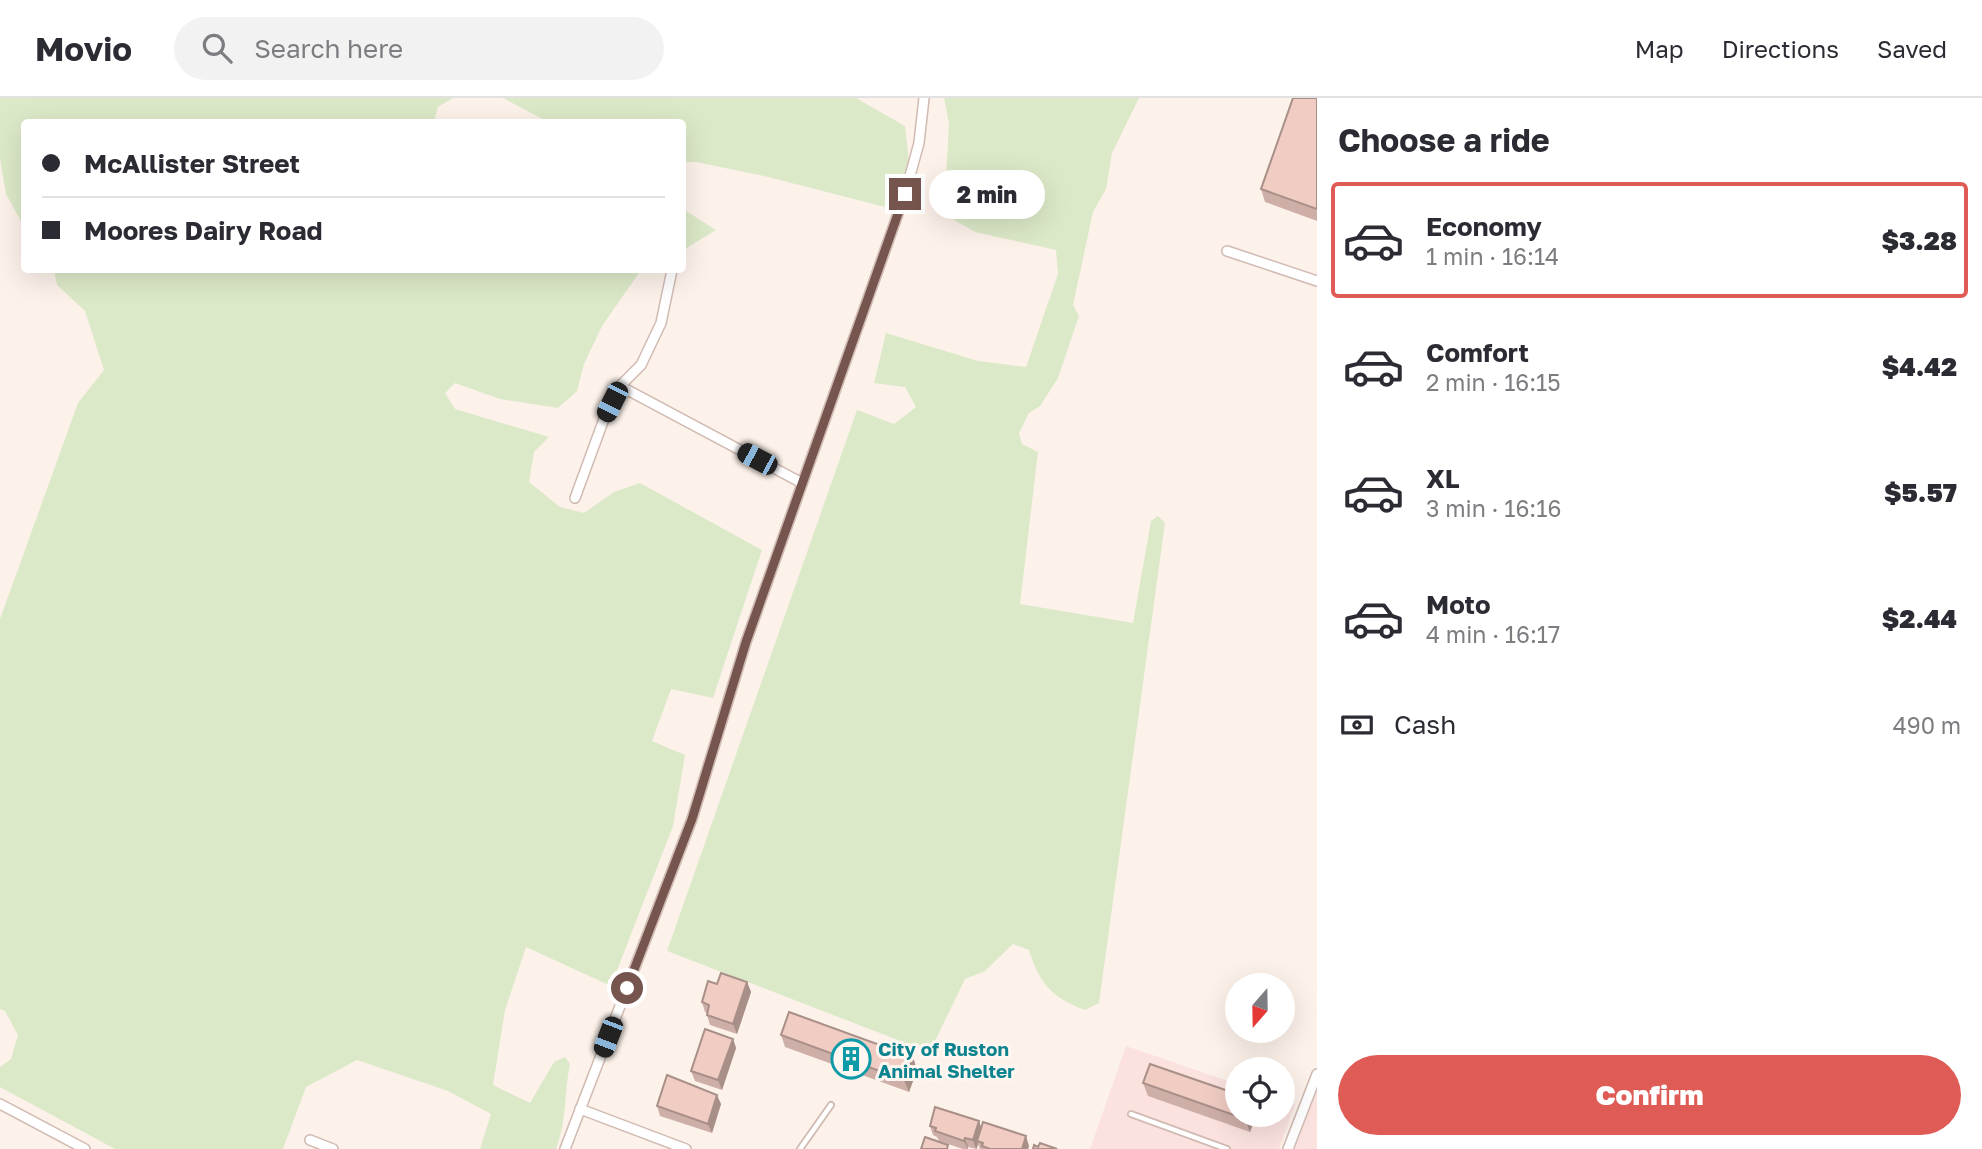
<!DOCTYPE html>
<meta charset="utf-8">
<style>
:root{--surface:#fff;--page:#f2f2f3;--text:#2b2b33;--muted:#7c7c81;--line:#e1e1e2;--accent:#df5b56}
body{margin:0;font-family:"Golos Text",sans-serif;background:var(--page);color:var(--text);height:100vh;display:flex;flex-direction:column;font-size:26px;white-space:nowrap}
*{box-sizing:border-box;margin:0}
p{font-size:23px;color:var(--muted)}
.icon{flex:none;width:38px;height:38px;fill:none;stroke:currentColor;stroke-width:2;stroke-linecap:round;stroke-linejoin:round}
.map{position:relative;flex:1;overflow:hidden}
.side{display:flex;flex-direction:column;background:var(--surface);width:665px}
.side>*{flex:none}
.hud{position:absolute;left:21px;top:21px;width:665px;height:154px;border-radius:7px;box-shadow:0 7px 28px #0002;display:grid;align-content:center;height:154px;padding:0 21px;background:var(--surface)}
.needle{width:46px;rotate:200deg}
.fabs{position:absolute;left:1225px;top:875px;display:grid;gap:14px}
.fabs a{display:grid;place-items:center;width:70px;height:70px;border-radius:50%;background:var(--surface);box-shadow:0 7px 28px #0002;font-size:35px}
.end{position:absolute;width:32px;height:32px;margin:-16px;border:9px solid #76554e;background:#fff;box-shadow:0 0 0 4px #fff}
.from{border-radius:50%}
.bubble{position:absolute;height:49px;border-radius:24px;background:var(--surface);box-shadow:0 7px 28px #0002;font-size:23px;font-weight:800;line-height:49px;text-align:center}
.car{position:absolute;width:21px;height:42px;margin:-21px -10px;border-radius:9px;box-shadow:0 0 5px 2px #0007;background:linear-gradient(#222 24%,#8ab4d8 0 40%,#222 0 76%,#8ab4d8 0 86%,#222 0)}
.hud b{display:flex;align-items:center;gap:24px;height:66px;font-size:26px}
.hud b+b{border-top:2px solid var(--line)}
.hud i{width:18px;height:18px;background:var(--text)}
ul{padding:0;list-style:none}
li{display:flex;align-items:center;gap:21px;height:116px;margin:0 14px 10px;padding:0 7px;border:4px solid transparent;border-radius:7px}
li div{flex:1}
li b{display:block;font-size:26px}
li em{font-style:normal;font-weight:800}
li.on{border-color:var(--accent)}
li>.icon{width:63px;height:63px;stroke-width:1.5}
h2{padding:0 21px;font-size:32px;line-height:84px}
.pay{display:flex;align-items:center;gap:18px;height:77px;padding:0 21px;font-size:26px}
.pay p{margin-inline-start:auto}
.cta{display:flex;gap:14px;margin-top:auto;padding:14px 21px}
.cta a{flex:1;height:80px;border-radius:42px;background:var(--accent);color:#fff;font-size:28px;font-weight:800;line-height:80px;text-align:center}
header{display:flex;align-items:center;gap:42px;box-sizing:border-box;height:98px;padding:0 35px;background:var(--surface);border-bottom:2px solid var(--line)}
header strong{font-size:33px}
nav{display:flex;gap:38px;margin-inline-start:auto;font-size:24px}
.search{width:490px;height:63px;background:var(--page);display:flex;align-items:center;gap:18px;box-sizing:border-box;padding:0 24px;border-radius:38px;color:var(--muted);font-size:26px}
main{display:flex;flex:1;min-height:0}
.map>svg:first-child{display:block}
</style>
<header>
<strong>Movio</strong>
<div class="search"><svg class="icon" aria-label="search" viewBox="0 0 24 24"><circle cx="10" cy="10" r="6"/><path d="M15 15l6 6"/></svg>Search here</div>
<nav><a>Map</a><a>Directions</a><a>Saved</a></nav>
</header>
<main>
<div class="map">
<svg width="1317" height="1051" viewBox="0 0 1317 1051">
<rect width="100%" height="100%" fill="#fcf2ea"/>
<g fill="#fbe2df">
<polygon points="1126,948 1237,986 1237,1017 1283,1017 1283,1002 1295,1006 1279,1051 1090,1051"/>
<polygon points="1317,992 1317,1051 1295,1051"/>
</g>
<g fill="#dce9c8">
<polygon points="0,0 453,0 438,9 434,24 24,24 24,129 6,96 0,61"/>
<polygon points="503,0 856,0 905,28 909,64 893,111 764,78 696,64 683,64 682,24 548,24"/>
<path d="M944 0H1139L1112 55 1106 91 1093 114 1073 207 1079 218 1058 280 1040 308 1029 315 1019 335 1022 346 1038 354 1020 506 1133 525 1151 423 1158 418 1165 425 1099 905 1085 912C1052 900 1039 885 1029 852L1013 846 985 873 965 881 933 947H911L667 853 857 312 894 326 916 309 905 289 874 285 886 235 978 263 1026 269 1058 176 1056 152 975 134 944 116 949 26Z"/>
<polygon points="683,111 716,132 685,151 683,151"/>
<path d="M54 172H641L602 228 584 266 577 293 558 310 500 301 455 285 445 295 455 311 549 339 534 354 529 384 560 409 584 415 614 394 640 385 762 452 713 600 671 591 652 643 685 657 673 728 611 888 526 849 505 912 493 987 530 1005 554 964 565 959 570 966C564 996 567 1023 556 1051H480L491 1016 448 993 357 962 306 989 283 1051H115L0 989V969L11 961 18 937 5 913 0 911V521L78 305 104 272 85 213 57 187Z"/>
</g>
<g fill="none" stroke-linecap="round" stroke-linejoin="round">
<g stroke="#d0bab2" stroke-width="8">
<g id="lane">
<polyline points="1131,1016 1227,1051"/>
<polyline points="800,1051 831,1007"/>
</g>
</g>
<g stroke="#d0bab2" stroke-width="12">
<g id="street">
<polyline points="1227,153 1317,183"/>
<polyline points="620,288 802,385"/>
<polyline points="575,400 604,321 620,288 641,267 661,225 672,172"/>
<polyline points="0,1006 85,1051"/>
<polyline points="580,1011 686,1051"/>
<polyline points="310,1042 333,1051"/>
<polyline points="565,1051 692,721 746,544 905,96 919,45 924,0"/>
<polyline points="1288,1051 1317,976"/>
</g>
</g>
<use href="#lane" stroke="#fff" stroke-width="4.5"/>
<use href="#street" stroke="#fff" stroke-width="9"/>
</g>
<g fill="#ceafa8">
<polygon points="1317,0 1317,123 1265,104 1261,91"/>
<polygon points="747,884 751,894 737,936 710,927 707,917 707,915 705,914 702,904"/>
<polygon points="781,937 917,972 909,994 785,949"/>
<polygon points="733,941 736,950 722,992 695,983 691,973"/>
<polygon points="1143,985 1256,1017 1250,1034 1148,998"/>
<polygon points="721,1006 712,1035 660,1018 657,1008"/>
<polygon points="979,1023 981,1029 1029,1048 1028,1051 980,1051 978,1046 977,1051 968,1049 968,1051 963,1051 939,1043 937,1039 933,1037 930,1028"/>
</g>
<g fill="#a88f88">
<polygon points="747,884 751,894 737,936 733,926"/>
<polygon points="733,941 736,950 722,992 718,982"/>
<polygon points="913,959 917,972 909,994 904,982"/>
<polygon points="717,997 721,1006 712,1035 708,1026"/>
<polygon points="1247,1017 1256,1017 1250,1034 1245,1021"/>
<polygon points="979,1023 982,1033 977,1043 978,1046 976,1051 973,1042"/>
<polygon points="1026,1038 1029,1048 1028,1051 1022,1051"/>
<polygon points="965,1040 968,1049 968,1051 964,1043"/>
</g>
<g fill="#f0ccc3" stroke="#a88f88" stroke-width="2">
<polygon points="1293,0 1317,0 1317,111 1261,91"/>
<polygon points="721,875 747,884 733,926 707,917 709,907 702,904 708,883 717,886"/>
<polygon points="789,914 913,959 904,982 781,937"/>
<polygon points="705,931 733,941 718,982 691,973"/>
<polygon points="1150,966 1237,996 1237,1017 1247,1017 1245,1021 1143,985"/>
<polygon points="667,977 717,997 708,1026 657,1008"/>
<polygon points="935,1009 979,1023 973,1042 965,1040 964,1043 935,1033 936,1030 930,1028"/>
<polygon points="983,1024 1026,1038 1022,1051 990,1051 982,1048 983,1045 977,1043"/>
<polygon points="925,1039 948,1047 947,1051 921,1051"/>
<polygon points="1040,1045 1057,1051 1033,1051 1034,1047 1038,1049"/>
</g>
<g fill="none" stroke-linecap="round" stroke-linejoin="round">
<polyline stroke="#76554e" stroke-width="9" points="627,890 692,721 746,544 905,96"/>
</g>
<defs>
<g id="building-ring" transform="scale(2.0125)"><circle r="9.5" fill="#fef6f1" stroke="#0f9aa8" stroke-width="1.5"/><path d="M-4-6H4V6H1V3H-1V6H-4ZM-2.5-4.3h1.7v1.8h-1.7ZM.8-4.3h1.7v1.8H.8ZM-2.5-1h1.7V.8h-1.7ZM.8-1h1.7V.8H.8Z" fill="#0f9aa8"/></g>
</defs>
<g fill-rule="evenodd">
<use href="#building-ring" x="851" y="961"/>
</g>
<g text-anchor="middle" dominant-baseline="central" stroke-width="6" stroke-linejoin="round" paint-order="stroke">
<g font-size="19" font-weight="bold" fill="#0d838f" stroke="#fef6f1" text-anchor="start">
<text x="878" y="950">City of Ruston<tspan x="878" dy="22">Animal Shelter</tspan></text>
</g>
</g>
</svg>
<div class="fabs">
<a><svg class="needle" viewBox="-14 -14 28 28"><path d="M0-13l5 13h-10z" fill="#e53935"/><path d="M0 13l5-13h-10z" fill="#7c7c81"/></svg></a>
<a><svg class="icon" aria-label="locate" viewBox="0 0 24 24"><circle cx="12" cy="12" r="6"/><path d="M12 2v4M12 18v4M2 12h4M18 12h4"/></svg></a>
</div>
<i class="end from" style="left:627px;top:890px"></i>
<i class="end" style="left:905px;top:96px"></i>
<div class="bubble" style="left:929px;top:72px;width:116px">2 min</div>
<i class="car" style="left:612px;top:304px;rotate:207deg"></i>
<i class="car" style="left:757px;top:361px;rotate:298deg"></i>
<i class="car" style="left:608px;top:939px;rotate:201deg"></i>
<div class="hud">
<b><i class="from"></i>McAllister Street</b>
<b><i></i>Moores Dairy Road</b>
</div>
</div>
<section class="side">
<h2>Choose a ride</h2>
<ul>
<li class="on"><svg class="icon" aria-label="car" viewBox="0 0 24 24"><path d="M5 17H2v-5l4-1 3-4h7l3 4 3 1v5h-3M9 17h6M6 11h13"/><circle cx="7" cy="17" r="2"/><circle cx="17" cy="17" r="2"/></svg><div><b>Economy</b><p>1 min · 16:14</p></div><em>$3.28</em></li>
<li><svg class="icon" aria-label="car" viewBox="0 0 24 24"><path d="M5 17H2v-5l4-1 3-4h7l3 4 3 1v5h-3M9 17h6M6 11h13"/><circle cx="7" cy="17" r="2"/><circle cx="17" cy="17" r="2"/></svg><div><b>Comfort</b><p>2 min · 16:15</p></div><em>$4.42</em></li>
<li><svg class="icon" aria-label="car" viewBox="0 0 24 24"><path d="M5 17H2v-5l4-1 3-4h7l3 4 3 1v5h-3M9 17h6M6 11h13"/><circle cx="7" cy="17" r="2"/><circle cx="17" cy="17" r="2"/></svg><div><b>XL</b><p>3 min · 16:16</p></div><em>$5.57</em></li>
<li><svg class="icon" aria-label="car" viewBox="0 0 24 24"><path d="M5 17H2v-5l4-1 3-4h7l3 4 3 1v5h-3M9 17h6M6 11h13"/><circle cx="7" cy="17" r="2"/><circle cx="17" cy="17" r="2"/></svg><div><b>Moto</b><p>4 min · 16:17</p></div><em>$2.44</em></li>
</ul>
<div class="pay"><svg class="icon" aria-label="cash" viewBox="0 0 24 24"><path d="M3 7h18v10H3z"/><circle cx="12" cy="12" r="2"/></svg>Cash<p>490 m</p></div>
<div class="cta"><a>Confirm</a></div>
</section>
</main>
